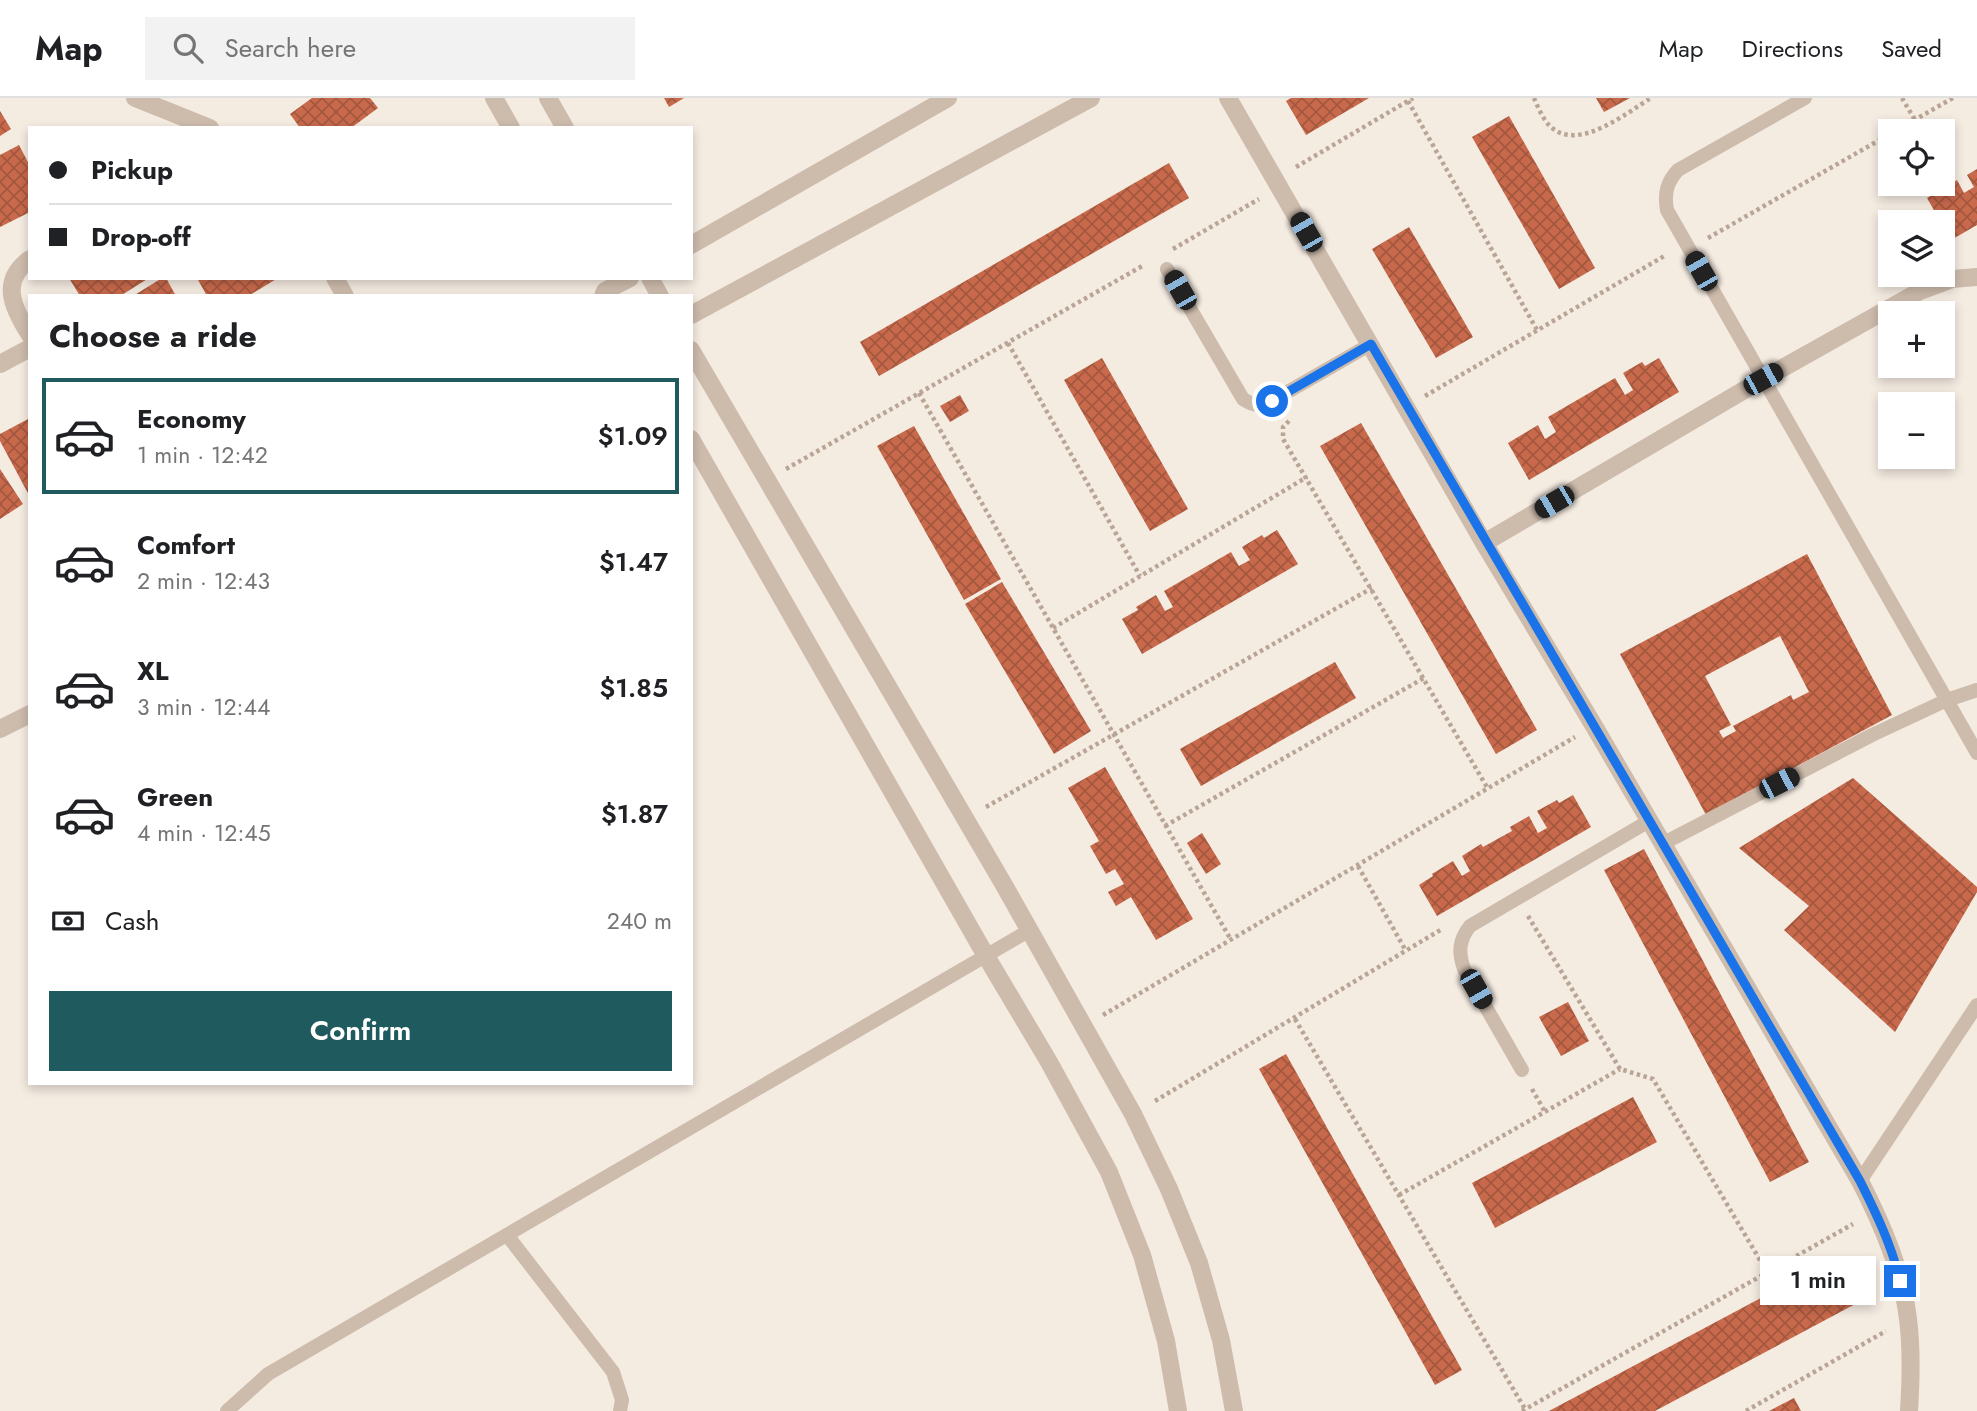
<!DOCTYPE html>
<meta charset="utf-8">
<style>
:root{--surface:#fff;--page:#f2f2f2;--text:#202124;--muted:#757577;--line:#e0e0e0;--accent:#1f5a5e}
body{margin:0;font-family:Jost,sans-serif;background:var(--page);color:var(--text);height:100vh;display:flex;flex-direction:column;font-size:26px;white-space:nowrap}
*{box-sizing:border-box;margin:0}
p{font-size:23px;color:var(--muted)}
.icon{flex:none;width:38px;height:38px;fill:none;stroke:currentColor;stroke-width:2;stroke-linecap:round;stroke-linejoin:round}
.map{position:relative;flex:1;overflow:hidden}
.details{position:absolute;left:28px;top:196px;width:665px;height:791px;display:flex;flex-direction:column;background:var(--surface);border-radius:0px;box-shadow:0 4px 10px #0003}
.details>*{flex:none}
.hud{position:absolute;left:28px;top:28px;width:665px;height:154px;border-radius:0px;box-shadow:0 4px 10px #0003;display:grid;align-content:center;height:154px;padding:0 21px;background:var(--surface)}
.fabs{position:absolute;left:1878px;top:21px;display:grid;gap:14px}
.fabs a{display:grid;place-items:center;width:77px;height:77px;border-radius:0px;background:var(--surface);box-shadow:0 4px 10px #0003;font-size:35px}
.end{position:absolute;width:32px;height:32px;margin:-16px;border:9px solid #1a73e8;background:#fff;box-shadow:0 0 0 4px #fff}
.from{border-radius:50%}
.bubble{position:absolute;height:49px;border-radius:0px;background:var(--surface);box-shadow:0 4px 10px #0003;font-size:23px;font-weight:600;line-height:49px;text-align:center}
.car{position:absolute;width:21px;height:42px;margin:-21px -10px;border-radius:9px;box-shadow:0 0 5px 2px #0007;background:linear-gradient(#222 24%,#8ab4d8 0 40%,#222 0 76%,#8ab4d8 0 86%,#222 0)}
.hud b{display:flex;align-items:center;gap:24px;height:66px;font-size:26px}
.hud b+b{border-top:2px solid var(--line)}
.hud i{width:18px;height:18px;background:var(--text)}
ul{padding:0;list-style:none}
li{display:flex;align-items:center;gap:21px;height:116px;margin:0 14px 10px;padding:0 7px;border:4px solid transparent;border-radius:0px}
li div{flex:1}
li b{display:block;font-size:26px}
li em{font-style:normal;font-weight:600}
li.active{border-color:var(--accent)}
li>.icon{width:63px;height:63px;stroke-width:1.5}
h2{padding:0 21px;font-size:32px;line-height:84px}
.pay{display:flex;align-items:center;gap:18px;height:77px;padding:0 21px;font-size:26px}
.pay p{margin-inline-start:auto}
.button{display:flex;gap:14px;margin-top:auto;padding:14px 21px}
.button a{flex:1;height:80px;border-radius:0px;background:var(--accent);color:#fff;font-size:28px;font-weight:600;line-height:80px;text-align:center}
header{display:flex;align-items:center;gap:42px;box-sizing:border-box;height:98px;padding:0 35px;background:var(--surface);border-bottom:2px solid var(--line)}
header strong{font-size:33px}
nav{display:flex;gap:38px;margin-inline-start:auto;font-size:24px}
.search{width:490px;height:63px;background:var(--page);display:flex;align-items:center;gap:18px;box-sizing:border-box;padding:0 24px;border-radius:0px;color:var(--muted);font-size:26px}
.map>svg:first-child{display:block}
</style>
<header>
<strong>Map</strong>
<div class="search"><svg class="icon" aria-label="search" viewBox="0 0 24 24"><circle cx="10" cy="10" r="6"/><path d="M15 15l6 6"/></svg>Search here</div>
<nav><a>Map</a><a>Directions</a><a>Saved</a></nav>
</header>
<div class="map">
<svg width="1977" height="1313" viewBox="0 0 1977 1313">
<defs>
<pattern id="building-cross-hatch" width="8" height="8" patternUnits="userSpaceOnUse" patternTransform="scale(1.75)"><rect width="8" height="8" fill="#c8694b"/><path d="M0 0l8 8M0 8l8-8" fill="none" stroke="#a4573f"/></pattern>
</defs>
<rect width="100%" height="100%" fill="#f4ebe1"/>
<g fill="url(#building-cross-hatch)" fill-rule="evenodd">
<polygon points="312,0 370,0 378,10 351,30 300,30 290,16"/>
<polygon points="664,0 684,0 669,9"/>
<polygon points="1291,0 1369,0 1306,37 1286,3"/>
<polygon points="1596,0 1630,0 1604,14"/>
<polygon points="0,13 11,31 0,38"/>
<polygon points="1509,18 1595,170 1559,191 1472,39"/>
<polygon points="19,47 30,68 30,114 0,129 0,57"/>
<polygon points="1169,65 1189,100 879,278 860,244"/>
<polygon points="1977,71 1977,127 1951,142 1927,100 1957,82 1964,95 1974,89 1967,77"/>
<polygon points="1409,129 1473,239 1436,260 1372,151"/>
<polygon points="69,180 149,180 120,198 80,198"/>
<polygon points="162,180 166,180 176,198 133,198"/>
<polygon points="197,180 278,180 248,198 207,198"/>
<polygon points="1102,260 1188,411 1150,433 1064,282"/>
<polygon points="1659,260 1679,294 1529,382 1508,345 1538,327 1545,341 1556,334 1548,319 1615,280 1625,297 1633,292 1623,275 1642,264 1645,268"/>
<polygon points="960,297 969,313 950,324 940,308"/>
<polygon points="30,320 30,399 0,343 0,336"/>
<polygon points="1361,325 1537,632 1496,656 1320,348"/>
<polygon points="914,328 1001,481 964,502 877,348"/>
<polygon points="0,371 23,406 0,421"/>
<polygon points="1277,432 1298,466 1142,556 1122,521 1138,512 1136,509 1156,497 1165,513 1173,509 1164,493 1231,454 1239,468 1250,462 1242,449 1262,437 1264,440"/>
<path d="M1807 456 1892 617 1706 717 1620 556ZM1780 538 1809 594 1793 602 1791 597 1733 628 1736 633 1723 640 1719 633 1731 627 1705 578Z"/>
<polygon points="1002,484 1091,633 1054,656 965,506"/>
<polygon points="1335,564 1356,600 1201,688 1180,651"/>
<polygon points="1105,669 1193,821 1156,842 1131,799 1116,808 1108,794 1124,786 1115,771 1106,776 1090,748 1099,743 1068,690"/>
<polygon points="1853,680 1977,789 1977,794 1895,934 1784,832 1809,808 1739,750"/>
<polygon points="1573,697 1591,729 1437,818 1419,787 1433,778 1432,776 1453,763 1462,778 1470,773 1462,758 1481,746 1483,749 1512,733 1510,729 1529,718 1538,735 1547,730 1537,713 1557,702 1559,705"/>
<polygon points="1202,735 1221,766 1206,776 1187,745"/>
<polygon points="1644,751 1809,1064 1770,1084 1604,772"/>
<polygon points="1568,904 1589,943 1561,958 1539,919"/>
<polygon points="1286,956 1462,1272 1435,1287 1259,971"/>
<polygon points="1633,999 1657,1044 1495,1130 1472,1085"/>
<polygon points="1836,1160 1859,1204 1655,1313 1549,1313"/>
<polygon points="1794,1300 1801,1313 1769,1313"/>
</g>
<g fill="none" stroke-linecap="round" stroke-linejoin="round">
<g stroke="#b9a596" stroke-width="4.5" stroke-dasharray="3.5 3.5" stroke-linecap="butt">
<path d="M1534 0C1538 9 1543 22 1551 29 1579 54 1626 15 1651 0"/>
<polyline points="1902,0 1915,22"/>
<polyline points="1408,3 1537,232"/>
<polyline points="1895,33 1953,0"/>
<polyline points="1296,69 1413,0"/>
<polyline points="1708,140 1890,36"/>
<polyline points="1173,151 1259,101"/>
<polyline points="1008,245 1140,478"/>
<polyline points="919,295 1231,842"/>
<polyline points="1425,298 1666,157"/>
<polyline points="1289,323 1283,329 1283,341 1488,691"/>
<polyline points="786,371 1144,167"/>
<polyline points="1053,530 1307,379"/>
<polyline points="986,709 1372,490"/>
<polyline points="1165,728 1424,580"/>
<polyline points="1358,768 1406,853"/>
<polyline points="1528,818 1620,971 1653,981 1767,1174"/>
<polyline points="1103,917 1575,639"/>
<polyline points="1295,921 1525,1311"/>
<polyline points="1532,991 1545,1014"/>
<polyline points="1155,1003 1442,831"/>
<polyline points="1399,1097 1620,971"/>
<polyline points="1522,1313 1853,1126"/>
<polyline points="1746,1313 1886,1233"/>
</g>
<g stroke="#cdbbac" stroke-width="14">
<path d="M1805 0 1678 72C1667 84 1664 95 1667 112L1977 655"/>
<path d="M1167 171 1243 301C1254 308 1261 309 1272 303L1371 246"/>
<polyline points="1662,746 1872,637 1947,602 1977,592"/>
<path d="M1522 972 1464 871C1458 854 1459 842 1470 828L1649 723"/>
<polyline points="1860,1083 1977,907"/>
<polyline points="507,1137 613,1274 622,1302 620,1313"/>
<polyline points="227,1313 268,1276 1030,832"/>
</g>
<g stroke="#cdbbac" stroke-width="18">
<polyline points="135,0 210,30"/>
<polyline points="494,0 511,30"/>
<polyline points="548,0 565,30"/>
<path d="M1228 0 1484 445 1594 628 1860 1083C1882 1126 1902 1172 1908 1221 1912 1252 1911 1282 1909 1313"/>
<polyline points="691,147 948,0"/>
<path d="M30 161C0 183 12 209 30 237"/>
<polyline points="335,180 345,198"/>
<polyline points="650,180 660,198"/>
<polyline points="603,198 605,193 630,180"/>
<polyline points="691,217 1091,0"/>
<polyline points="691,252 1004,787 1133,1016 1169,1091 1199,1165 1221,1242 1234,1313"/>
<polyline points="0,266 30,250"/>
<polyline points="691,341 986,858 1049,964 1109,1074 1142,1157 1166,1243 1178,1313"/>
<polyline points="1484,445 1763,281 1920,193 1952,181 1977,179"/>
<polyline points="0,631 30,616"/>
</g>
</g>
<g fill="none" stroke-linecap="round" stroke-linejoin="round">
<path stroke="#1a73e8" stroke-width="9" d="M1272 303 1371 246C1533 526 1696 805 1860 1083 1876 1115 1892 1148 1900 1183"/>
</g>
</svg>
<div class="fabs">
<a><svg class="icon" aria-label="locate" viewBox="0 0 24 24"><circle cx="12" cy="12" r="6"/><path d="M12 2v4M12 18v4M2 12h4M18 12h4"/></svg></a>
<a><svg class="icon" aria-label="layers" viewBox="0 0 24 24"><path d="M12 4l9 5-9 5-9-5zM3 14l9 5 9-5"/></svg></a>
<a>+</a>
<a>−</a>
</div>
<i class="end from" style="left:1272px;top:303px"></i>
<i class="end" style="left:1900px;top:1183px"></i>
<div class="bubble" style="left:1760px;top:1158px;width:116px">1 min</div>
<i class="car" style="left:1306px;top:134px;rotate:330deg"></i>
<i class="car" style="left:1701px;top:173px;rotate:330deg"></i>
<i class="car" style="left:1180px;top:192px;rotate:330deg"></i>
<i class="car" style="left:1763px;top:281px;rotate:61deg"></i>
<i class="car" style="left:1554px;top:404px;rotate:240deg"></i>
<i class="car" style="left:1779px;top:685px;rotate:63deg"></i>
<i class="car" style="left:1476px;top:891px;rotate:150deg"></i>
<div class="hud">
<b><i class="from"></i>Pickup</b>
<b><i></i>Drop-off</b>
</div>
<section class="details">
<h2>Choose a ride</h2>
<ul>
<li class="active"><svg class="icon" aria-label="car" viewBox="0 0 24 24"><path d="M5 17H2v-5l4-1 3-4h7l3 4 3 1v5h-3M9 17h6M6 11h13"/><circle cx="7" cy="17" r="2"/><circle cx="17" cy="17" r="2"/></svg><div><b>Economy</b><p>1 min · 12:42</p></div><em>$1.09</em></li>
<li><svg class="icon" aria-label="car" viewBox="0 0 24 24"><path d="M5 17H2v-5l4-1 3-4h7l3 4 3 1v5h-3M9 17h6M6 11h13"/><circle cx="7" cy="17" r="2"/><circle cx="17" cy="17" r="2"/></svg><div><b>Comfort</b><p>2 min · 12:43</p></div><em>$1.47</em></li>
<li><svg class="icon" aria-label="car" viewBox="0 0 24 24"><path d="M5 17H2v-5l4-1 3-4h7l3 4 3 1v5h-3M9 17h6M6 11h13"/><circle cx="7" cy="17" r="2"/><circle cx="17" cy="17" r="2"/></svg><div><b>XL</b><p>3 min · 12:44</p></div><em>$1.85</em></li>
<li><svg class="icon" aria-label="car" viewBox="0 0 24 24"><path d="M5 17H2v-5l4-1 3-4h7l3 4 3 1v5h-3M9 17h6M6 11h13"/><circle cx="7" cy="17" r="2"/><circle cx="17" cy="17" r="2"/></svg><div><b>Green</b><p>4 min · 12:45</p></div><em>$1.87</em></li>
</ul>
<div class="pay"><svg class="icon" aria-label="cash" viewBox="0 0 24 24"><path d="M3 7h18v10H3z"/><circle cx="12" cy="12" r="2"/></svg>Cash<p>240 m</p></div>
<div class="button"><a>Confirm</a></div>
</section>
</div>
